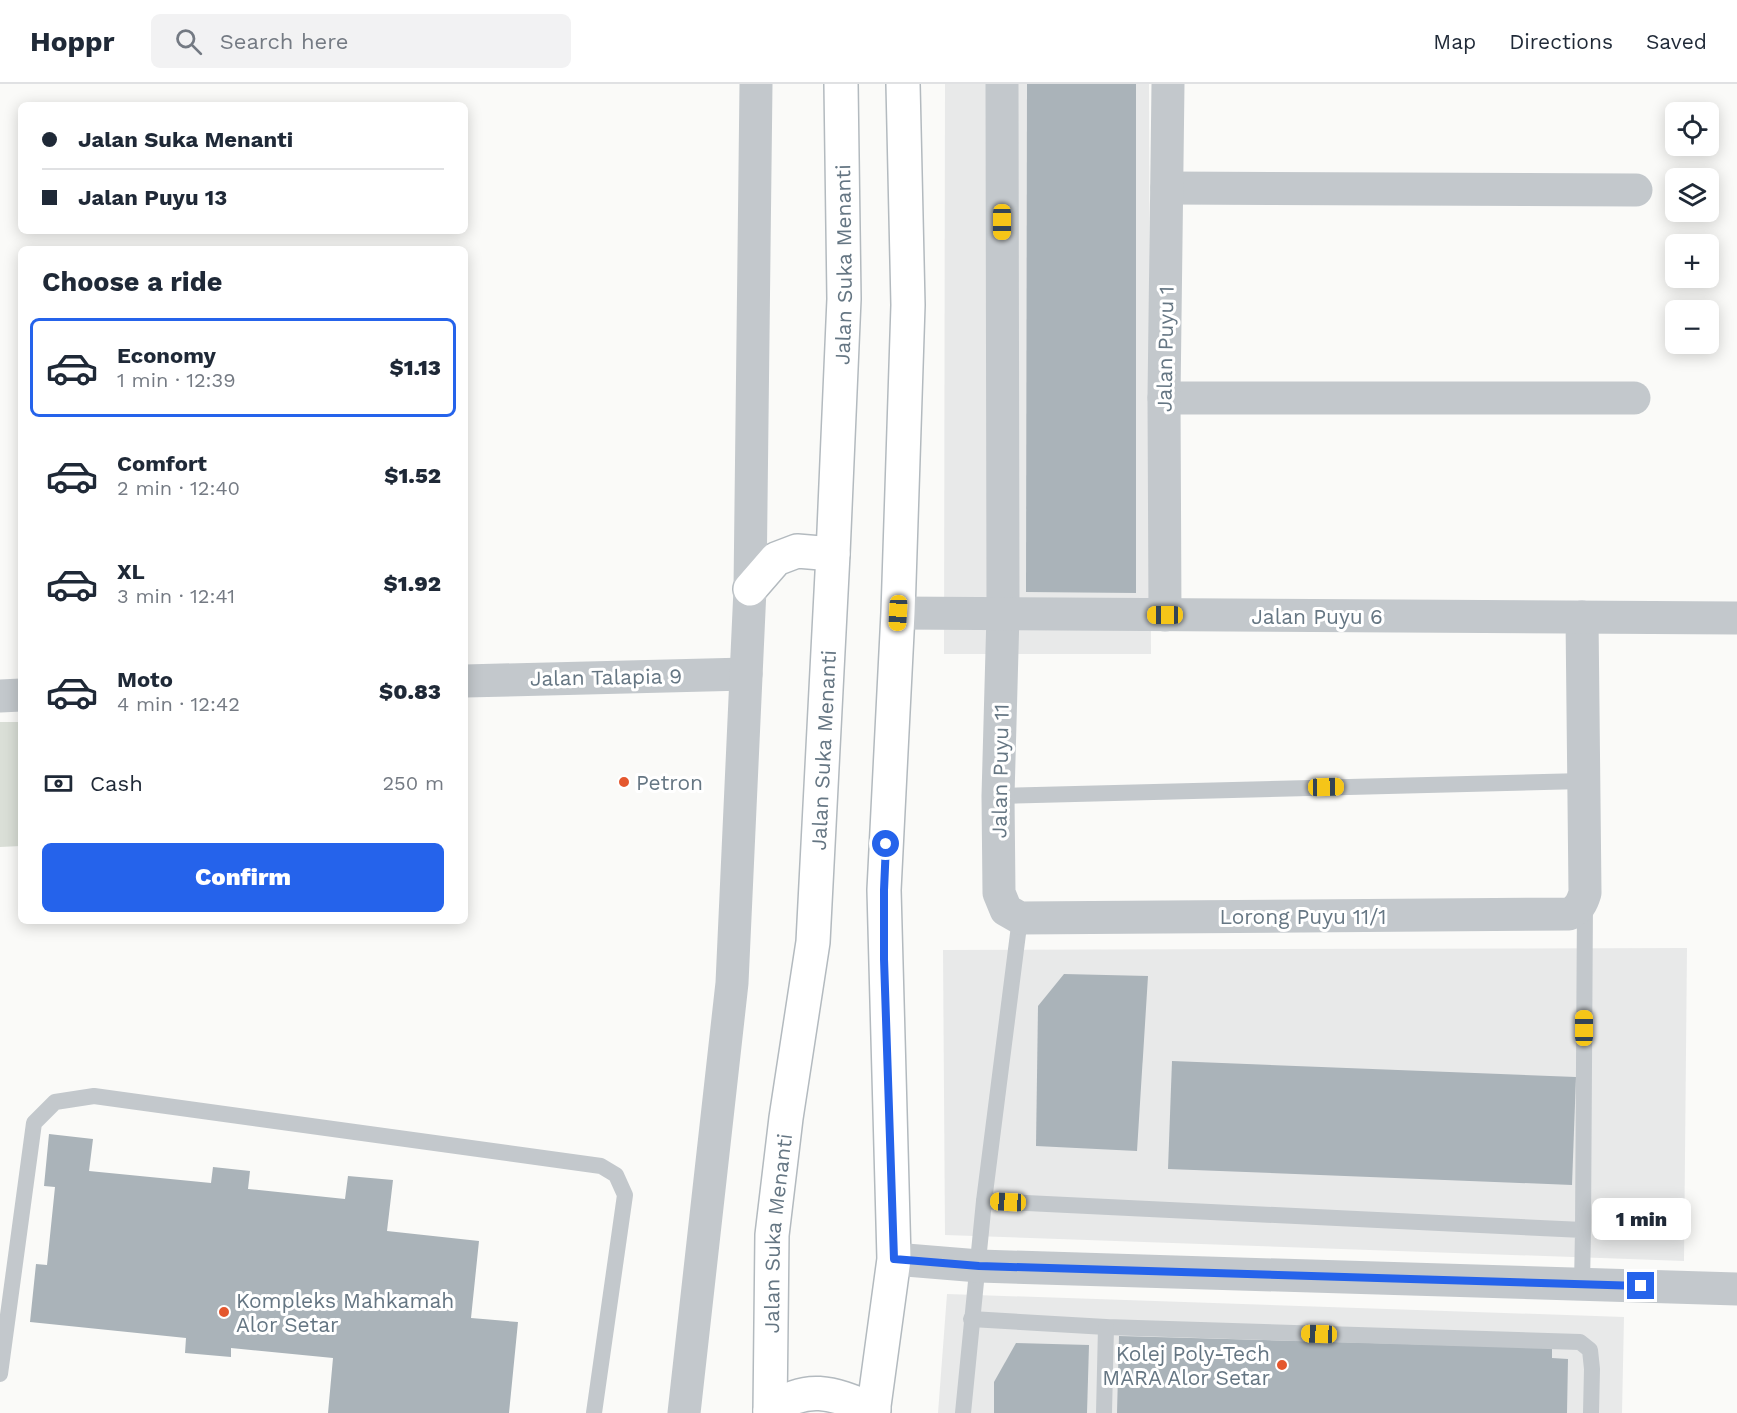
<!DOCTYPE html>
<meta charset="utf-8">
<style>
:root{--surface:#fff;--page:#f2f2f3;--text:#1f2937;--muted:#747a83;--line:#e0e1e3;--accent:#2563eb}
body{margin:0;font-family:"Work Sans",sans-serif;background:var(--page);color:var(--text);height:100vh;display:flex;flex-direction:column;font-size:22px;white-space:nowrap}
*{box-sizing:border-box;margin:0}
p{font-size:20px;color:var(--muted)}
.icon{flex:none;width:33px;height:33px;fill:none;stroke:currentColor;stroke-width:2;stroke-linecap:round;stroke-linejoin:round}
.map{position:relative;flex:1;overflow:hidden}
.sheet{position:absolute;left:18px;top:162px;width:450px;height:678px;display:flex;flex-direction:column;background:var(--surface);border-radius:9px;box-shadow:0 3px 15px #0003}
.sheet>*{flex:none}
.top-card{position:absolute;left:18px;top:18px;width:450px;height:132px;border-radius:9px;box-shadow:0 3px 15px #0003;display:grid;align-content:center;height:132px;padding:0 24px;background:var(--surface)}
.tools{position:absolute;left:1665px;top:18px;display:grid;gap:12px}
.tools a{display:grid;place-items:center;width:54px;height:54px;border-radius:9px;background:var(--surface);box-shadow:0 3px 15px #0003;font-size:30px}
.end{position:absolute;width:27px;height:27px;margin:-14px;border:8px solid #2563eb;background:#fff;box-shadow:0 0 0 3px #fff}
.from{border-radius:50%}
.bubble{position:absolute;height:42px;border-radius:9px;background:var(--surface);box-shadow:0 3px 15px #0003;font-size:20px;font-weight:800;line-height:42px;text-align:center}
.car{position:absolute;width:18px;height:36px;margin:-18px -9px;border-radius:8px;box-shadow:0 0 4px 2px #0007;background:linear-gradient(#f5c518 24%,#345 0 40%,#f5c518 0 76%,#345 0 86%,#f5c518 0)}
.top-card b{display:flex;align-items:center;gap:21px;height:57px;font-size:22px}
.top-card b+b{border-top:2px solid var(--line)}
.top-card i{width:15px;height:15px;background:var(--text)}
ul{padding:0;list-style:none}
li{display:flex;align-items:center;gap:18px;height:99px;margin:0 12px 9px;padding:0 12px;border:3px solid transparent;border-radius:9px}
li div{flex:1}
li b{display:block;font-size:22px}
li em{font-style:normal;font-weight:800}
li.active{border-color:var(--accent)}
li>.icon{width:54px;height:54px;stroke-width:1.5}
h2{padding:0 24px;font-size:27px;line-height:72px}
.pay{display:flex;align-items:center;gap:15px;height:66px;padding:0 24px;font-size:22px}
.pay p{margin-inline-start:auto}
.primary-button{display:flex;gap:12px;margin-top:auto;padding:12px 24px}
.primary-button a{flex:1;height:69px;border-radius:9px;background:var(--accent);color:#fff;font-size:24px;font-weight:800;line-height:69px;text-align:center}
header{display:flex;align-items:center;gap:36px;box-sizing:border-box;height:84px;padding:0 30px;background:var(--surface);border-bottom:2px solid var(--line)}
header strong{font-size:28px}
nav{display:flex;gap:33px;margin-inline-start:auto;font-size:21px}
.search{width:420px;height:54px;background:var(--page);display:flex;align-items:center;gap:15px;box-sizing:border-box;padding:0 21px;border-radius:9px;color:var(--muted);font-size:22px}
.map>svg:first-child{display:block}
</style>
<header>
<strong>Hoppr</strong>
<div class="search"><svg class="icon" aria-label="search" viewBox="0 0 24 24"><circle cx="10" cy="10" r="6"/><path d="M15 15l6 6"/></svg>Search here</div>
<nav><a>Map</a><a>Directions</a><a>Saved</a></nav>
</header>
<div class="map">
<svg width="1737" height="1329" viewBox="0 0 1737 1329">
<rect width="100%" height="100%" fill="#fafaf8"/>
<g fill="#e8e9e9">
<polygon points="945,0 1149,0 1151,570 944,570"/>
<polygon points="1687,864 1684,1177 945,1151 943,866"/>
<polygon points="947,1210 1624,1233 1622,1329 938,1329"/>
</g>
<polygon fill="#dadfd7" points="0,638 21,638 21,762 0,763"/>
<g fill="#aab3b9">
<polygon points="1027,0 1136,0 1136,509 1026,508"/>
<polygon points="1064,890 1148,892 1137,1067 1036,1062 1038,922"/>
<polygon points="1172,977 1576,993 1572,1101 1168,1085"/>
<polygon points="49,1050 93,1055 89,1087 211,1099 213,1083 250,1087 248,1105 345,1115 348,1092 393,1096 387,1147 479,1157 471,1234 518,1238 509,1329 328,1329 333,1274 231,1264 231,1273 185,1269 186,1254 30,1238 36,1180 47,1181 55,1103 44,1102"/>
<polygon points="1119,1252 1552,1264 1552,1274 1568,1275 1567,1329 1117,1329"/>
<polygon points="1016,1259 1089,1261 1087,1329 994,1329 994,1298"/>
</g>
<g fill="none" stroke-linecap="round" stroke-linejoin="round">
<g stroke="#b3babf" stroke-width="36">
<g id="secondary">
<polyline points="750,505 776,475 797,467 833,470"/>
<path d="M770 1327C808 1298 834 1310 874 1326"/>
<path id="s1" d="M770 1329 772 1151 786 1034 813 858 833 470 844 215 841 0"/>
<polyline points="873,1329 894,1175 884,806 898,529 908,221 903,0"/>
</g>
</g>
<g stroke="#c3c8cc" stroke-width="16">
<polyline points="998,712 1583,697"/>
<polyline points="984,1117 1020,834"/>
<polyline points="1583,1146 1585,817"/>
<polyline points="971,1235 1106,1243 1580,1258 1590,1266 1592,1285 1591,1329"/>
<polyline points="0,1290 34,1039 55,1018 94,1012 601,1082 616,1091 625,1111 594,1329"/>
<polyline points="963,1329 984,1117 1583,1146 1582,1201"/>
<polyline points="1104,1329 1106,1243"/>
</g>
<g stroke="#c3c8cc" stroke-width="33">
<path d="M1002 0 1003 530 998 712 999 809 1006 826 1020 834 1569 830C1579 825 1582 819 1585 809L1582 533"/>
<polyline points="1167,104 1636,106"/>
<polyline points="1164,314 1634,314"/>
<polyline points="898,529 1737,534"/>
<polyline points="1165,531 1164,314 1168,0"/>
<polyline points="465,597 746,590"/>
<polyline points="0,612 21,611"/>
<polyline points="894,1175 979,1182 1737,1205"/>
<polyline points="684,1329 732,899 750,505 756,0"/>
</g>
<use href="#secondary" stroke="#fff" stroke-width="33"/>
</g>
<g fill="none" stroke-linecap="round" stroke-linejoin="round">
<polyline stroke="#2563eb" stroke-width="8" points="886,760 884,806 884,875 894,1175 979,1182 1641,1202"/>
</g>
<g fill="#e4572e" stroke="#fff" stroke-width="2">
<circle cx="624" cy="698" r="6"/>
<circle cx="224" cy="1228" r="6"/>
<circle cx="1282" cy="1281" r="6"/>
</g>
<g text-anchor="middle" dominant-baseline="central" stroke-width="6" stroke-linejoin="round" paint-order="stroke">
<g font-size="21" fill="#657683" stroke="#fff">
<text stroke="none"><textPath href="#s1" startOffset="1152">Jalan Suka Menanti</textPath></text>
<text transform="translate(1165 265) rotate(-89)">Jalan Puyu 1</text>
<text x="1317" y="532">Jalan Puyu 6</text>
<text transform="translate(606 593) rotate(-1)">Jalan Talapia 9</text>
<text stroke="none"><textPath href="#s1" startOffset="666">Jalan Suka Menanti</textPath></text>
<text transform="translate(1000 687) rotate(-89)">Jalan Puyu 11</text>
<text x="1303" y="832">Lorong Puyu 11/1</text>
<text stroke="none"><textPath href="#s1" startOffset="180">Jalan Suka Menanti</textPath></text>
</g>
<g font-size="21" fill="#657683" stroke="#fff" text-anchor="start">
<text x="636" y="698">Petron</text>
<text x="236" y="1216">Kompleks Mahkamah<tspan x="236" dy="24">Alor Setar</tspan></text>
<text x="1270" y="1269" text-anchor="end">Kolej Poly-Tech<tspan x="1270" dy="24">MARA Alor Setar</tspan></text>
</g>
</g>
</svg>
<div class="tools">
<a><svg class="icon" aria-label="locate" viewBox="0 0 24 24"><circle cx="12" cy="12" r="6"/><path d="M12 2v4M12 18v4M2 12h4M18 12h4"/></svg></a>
<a><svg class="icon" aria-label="layers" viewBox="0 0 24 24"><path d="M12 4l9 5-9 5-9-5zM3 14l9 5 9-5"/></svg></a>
<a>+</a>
<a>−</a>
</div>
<i class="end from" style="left:886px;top:760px"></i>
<i class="end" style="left:1641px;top:1202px"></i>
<div class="bubble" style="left:1592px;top:1114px;width:99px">1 min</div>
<i class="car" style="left:1002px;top:138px;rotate:180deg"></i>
<i class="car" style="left:898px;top:529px;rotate:183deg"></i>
<i class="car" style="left:1165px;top:531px;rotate:270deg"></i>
<i class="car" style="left:1326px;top:703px;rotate:89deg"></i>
<i class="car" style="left:1584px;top:944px;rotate:0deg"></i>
<i class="car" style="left:1008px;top:1118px;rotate:273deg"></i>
<i class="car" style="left:1319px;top:1250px;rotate:272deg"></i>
<div class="top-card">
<b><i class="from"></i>Jalan Suka Menanti</b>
<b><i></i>Jalan Puyu 13</b>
</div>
<section class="sheet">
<h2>Choose a ride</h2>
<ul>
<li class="active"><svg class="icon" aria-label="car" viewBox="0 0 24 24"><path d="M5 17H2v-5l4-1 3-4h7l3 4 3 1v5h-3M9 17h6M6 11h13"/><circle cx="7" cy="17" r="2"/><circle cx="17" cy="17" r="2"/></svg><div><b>Economy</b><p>1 min · 12:39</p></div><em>$1.13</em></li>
<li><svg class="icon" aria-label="car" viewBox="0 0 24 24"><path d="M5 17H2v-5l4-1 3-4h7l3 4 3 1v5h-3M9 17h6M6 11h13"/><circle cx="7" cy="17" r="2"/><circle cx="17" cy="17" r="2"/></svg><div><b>Comfort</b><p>2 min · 12:40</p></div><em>$1.52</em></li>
<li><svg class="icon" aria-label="car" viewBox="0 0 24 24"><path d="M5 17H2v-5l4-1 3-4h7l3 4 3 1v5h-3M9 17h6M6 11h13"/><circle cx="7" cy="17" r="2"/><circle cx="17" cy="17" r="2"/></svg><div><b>XL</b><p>3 min · 12:41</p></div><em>$1.92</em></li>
<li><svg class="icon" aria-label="car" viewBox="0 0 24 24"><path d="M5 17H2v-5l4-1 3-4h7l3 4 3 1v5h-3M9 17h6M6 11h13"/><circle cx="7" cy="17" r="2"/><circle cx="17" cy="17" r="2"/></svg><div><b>Moto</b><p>4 min · 12:42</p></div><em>$0.83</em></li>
</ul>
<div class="pay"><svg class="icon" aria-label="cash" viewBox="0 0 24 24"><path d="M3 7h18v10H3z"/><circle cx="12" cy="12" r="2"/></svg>Cash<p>250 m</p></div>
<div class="primary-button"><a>Confirm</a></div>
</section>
</div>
